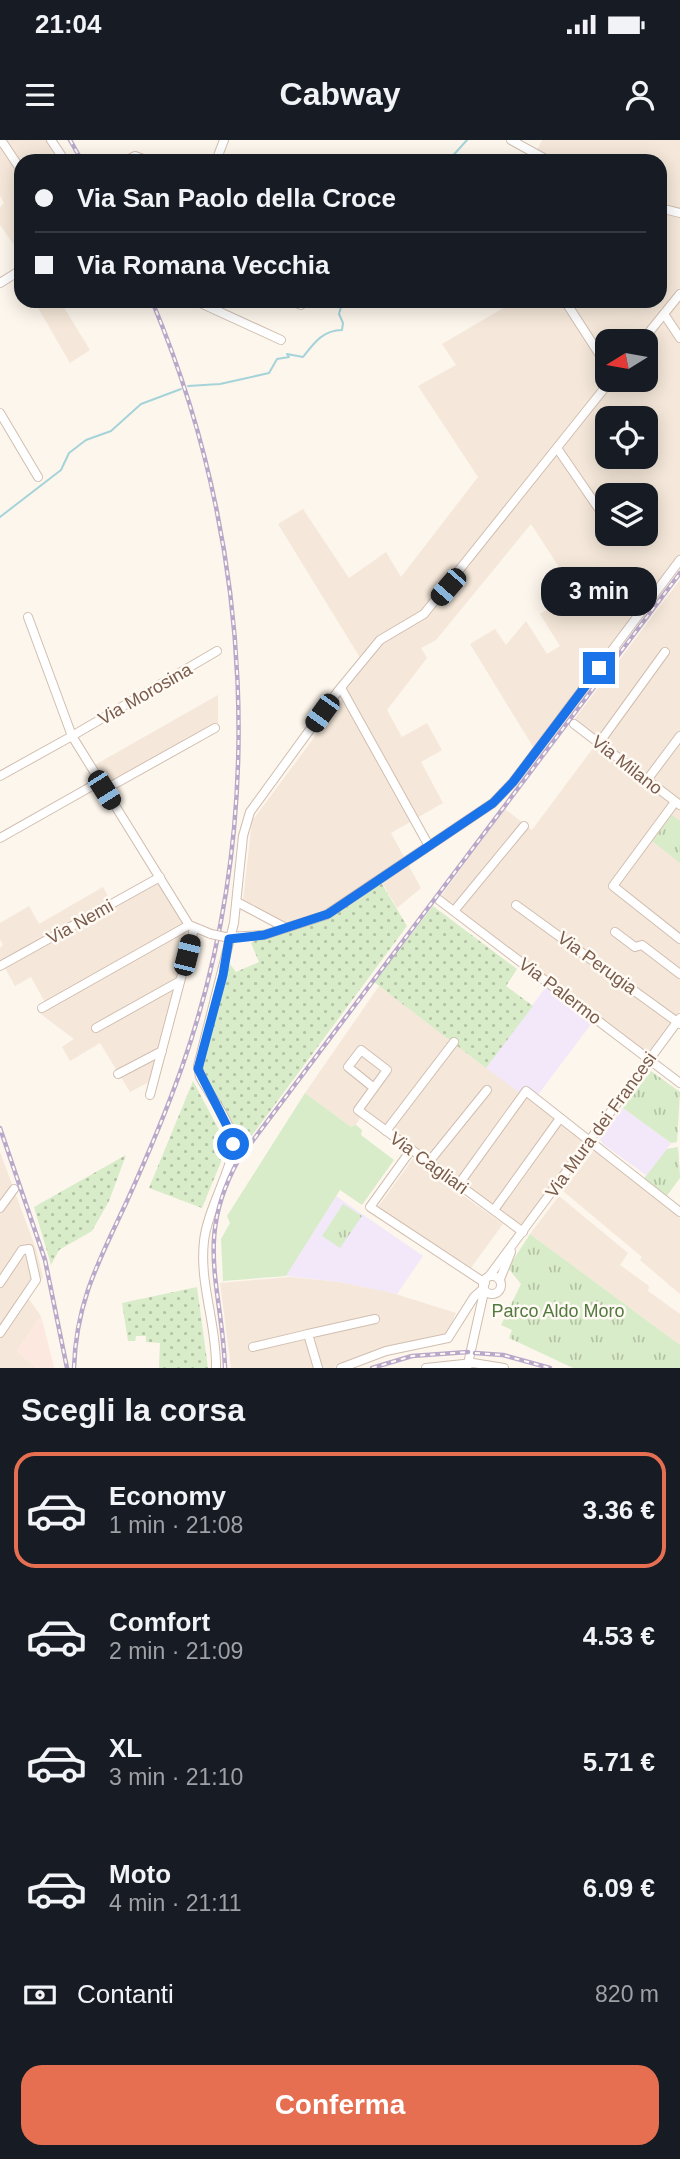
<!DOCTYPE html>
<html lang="it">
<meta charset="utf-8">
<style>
:root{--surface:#171b24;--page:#20242c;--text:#f1f3f6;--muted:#9ea1a6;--line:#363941;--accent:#e76f51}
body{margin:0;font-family:Arial,sans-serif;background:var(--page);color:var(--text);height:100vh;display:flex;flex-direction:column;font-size:26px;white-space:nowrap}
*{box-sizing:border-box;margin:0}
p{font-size:23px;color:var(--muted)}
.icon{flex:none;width:38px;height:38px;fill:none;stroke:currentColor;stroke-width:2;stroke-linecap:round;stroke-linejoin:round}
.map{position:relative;height:1228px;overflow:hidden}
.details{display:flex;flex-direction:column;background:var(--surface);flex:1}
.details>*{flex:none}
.banner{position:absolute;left:14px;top:14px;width:653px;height:154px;border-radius:21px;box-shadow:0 4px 18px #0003;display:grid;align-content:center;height:154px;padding:0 21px;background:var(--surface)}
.needle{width:46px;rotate:259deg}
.buttons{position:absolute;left:595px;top:189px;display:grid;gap:14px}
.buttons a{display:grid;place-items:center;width:63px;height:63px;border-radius:14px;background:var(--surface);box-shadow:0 4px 18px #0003;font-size:35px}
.end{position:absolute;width:32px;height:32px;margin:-16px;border:9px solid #1a73e8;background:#fff;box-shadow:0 0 0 4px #fff}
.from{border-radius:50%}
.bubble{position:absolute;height:49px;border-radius:21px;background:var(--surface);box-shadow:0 4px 18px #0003;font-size:23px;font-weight:800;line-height:49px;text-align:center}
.car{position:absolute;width:21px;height:42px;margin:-21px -10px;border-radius:9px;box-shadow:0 0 5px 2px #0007;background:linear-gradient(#222 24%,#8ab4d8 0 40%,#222 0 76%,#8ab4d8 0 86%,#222 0)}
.banner b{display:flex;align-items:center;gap:24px;height:66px;font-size:26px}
.banner b+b{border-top:2px solid var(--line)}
.banner i{width:18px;height:18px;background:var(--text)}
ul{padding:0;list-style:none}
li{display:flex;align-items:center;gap:21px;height:116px;margin:0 14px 10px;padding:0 7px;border:4px solid transparent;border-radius:21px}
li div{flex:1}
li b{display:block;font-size:26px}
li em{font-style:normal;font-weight:800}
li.selected{border-color:var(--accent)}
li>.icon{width:63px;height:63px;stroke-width:1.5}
h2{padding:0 21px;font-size:32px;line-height:84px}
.pay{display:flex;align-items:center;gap:18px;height:77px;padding:0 21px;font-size:26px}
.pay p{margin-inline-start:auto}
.button{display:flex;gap:14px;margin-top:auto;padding:14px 21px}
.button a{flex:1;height:80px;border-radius:21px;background:var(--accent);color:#fff;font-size:28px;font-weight:800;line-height:80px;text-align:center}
.status{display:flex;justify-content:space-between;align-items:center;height:49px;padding:0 35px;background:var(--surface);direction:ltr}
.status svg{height:19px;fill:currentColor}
header{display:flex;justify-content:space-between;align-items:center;height:91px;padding:0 21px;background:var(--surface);font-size:32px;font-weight:800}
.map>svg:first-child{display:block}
</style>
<div class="status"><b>21:04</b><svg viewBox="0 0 49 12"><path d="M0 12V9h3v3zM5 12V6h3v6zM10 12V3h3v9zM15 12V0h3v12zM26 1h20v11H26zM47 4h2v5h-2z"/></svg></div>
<header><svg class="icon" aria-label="menu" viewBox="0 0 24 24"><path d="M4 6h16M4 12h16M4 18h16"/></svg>Cabway<svg class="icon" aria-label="person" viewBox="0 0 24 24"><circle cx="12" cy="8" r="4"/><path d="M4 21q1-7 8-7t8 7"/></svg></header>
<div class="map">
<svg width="680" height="1228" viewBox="0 0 680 1228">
<defs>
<pattern id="grass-dots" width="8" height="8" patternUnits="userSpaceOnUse" patternTransform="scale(1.75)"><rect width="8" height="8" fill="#d8ecc9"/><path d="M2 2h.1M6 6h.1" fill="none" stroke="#b4c2a5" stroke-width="1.8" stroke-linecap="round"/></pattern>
<pattern id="park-tufts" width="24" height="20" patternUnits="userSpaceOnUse" patternTransform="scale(1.75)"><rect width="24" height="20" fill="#d8ecc9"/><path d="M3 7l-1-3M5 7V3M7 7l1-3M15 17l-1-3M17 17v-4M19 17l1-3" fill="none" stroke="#b4c2a5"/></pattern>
</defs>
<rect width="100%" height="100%" fill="#fdf6ec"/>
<g fill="#f5e8da" fill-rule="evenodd">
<polygon points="0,0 54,0 67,21 21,21 21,115 0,85 0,67 4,63 0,56"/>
<path d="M542 0H680V415L535 610 470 504 495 489 506 505 526 481 547 514 560 506 540 474 558 463 556 458 572 447 531 384 436 500 421 508 427 518 387 570 402 597 427 583 442 610 421 622 443 663 391 693 421 748 397 768 380 739 326 775 286 788 243 760 252 681 345 556 341 548 362 521 278 384 303 369 349 438 386 412 401 437 478 337 418 246 456 225 442 204 515 161H660V21H538L537 10ZM607 201H646V240H607ZM607 278H646V317H607ZM607 355H646V394H607Z"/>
<polygon points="34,161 60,161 90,210 70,223"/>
<polygon points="680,440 680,871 649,914 441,756 505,669 532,690 596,604 570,585"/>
<polygon points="218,555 218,585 105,647 93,626"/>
<polygon points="157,736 186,785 186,795 151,941 130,952 100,903 70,921 62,907 74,899 38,872 47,866 31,837 15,846 0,819 0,808 3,805 0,799 0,783 29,766 39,784 103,747 111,762"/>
<polygon points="379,846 556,979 492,1065 364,971 356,985 351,987 305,953"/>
<polygon points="560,983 586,1000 521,1086 498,1069"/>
<polygon points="595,1009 680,1078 680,1154 640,1120 642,1117 563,1051"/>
<polygon points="0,1012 36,1109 43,1137 28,1158 41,1176 17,1211 36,1228 0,1228"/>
<polygon points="414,1017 432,1029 430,1032 503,1084 470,1129 378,1067"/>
<polygon points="559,1056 628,1113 620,1125 649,1146 648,1151 680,1174 680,1205 530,1094"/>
<polygon points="290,1137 340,1142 389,1152 456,1173 446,1197 391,1207 334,1228 231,1228 220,1143"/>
</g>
<polygon fill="#fde8e0" points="41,1176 54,1227 54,1228 36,1228 17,1211"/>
<g fill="#f3e8fa">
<polygon points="548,844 595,879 537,956 525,947 520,953 486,928"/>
<polygon points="623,968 671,1003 667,1009 678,1007 680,1038 643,1040 646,1035 603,1004 600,999"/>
<polygon points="336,1056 423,1116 397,1154 340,1142 286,1136"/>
</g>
<g fill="url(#grass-dots)">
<polygon points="379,739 407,786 236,1017 235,993 202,927 230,824 236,832 259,822 251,803 260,796 326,775"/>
<polygon points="433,766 517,829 506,846 533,866 486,928 374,842"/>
<polygon points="193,941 225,1001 223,1017 202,1068 149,1048"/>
<polygon points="126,1015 109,1061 92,1091 59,1110 51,1125 34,1067"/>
<polygon points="197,1147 208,1228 159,1228 160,1203 146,1202 146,1196 136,1196 135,1201 128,1201 122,1163"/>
</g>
<g fill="url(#park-tufts)">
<polygon points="672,675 680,681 680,723 652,701"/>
<polygon points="651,931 680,952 677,1002 671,1003 623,968"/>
<polygon points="678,1007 680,1038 666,1057 643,1040 667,1009"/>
<polygon points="343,1064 362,1076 340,1108 322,1096"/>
<polygon points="530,1094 680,1205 680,1228 573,1228 509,1198 512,1190 501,1185 521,1144 508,1128"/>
</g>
<polygon fill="#d8ecc9" points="305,953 351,987 356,985 362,990 361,995 394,1020 362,1065 340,1050 286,1136 223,1141 221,1099 230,1083 227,1076"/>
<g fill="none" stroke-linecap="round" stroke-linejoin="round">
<g stroke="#a5d3da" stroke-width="2">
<polyline points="448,21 467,0"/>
<path d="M188 246 220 244 269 233 277 219 289 217 287 214 303 217C314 203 323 190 342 190L343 183 339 174 341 167 384 161"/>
<polyline points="0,377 61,330 69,313 86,300 111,291 141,264 181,249"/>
</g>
<g stroke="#d1beb0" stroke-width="10">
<g id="minor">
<polyline points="1,0 21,30"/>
<polyline points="51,0 65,21"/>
<polyline points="511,0 549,21"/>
<polyline points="125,21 135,16 149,21"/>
<polyline points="216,21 224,0"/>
<polyline points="660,68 680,73"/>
<polyline points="0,143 21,130"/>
<polyline points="196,161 281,200"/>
<polyline points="292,161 301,165"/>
<polyline points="565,161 607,226"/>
<polyline points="664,174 680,198"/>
<polyline points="642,201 680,154"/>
<polyline points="0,273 38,337"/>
<polyline points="557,308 603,375"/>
<polyline points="28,477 72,596 217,511"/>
<polyline points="341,548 429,706"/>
<polyline points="574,584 680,665"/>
<polyline points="599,603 665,512"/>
<polyline points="0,636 72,596 189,785 211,794"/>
<polyline points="647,640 680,596"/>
<polyline points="104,650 215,588"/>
<polyline points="675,662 613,746 680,799"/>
<polyline points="0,698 99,642"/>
<polyline points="439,760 680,943"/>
<polyline points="237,762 286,788"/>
<polyline points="516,765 680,884"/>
<polyline points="454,771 524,686"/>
<polyline points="615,792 635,807 642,805 680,834"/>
<polyline points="225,797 264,795 326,775 493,663 513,642 680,420"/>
<polyline points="0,826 160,737"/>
<polyline points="42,868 189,785"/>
<polyline points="96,888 180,841"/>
<polyline points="118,934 162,911"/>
<polyline points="374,948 348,927 361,910 387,930 358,970 523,1092"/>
<polyline points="150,955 194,789"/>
<polyline points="386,991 454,902"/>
<polyline points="411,1010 370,1067 485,1143"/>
<polyline points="428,1023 487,950"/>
<polyline points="459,1044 526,951 680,1072"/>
<polyline points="0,1068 14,1049"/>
<polyline points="494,1070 558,981"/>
<polyline points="490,1135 680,878"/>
<circle cx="492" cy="1145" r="9"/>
<polyline points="500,1139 511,1112"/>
<polyline points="0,1143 22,1110 29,1109 36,1140 0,1193"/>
<polyline points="308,1194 375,1179"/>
<polyline points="253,1207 308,1194 318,1228"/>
<path d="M216 1228C217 1185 199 1144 204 1101 207 1070 234 1026 233 1004 232 982 210 956 200 937L198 926 234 783 243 696 250 672 338 551 380 500 424 474 611 240"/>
<polyline points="341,1228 386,1211 448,1198 474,1157 484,1148"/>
<polyline points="426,1228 473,1223 504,1228"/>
<polyline points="467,1228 484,1152"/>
</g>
</g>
<use href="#minor" stroke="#fff" stroke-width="8"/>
<g stroke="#b9a8c9" stroke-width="4.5">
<g id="rail">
<polyline points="70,0 82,21"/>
<polyline points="0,988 45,1120 67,1228"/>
<polyline points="475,1213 503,1215 550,1228"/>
<path d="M74 1228C76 1161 100 1119 127 1061 147 1017 166 972 182 927 269 679 253 401 152 161"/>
<path d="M225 1228C222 1146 194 1099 239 1019L680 433"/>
<polyline points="372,1228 412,1216 468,1212"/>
</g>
</g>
<use href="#rail" stroke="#fffaf3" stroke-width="2" stroke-dasharray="5" stroke-linecap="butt"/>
<g stroke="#d1beb0" stroke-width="10" stroke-linecap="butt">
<polyline id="minor-bridge" points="211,794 225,797"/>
</g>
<use href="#minor-bridge" stroke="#fff" stroke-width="8"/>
</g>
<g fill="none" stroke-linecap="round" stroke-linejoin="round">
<polyline stroke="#1a73e8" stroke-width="9" points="233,1004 230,992 198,929 223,835 229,799 264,795 328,774 493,663 513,642 599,528"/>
</g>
<g text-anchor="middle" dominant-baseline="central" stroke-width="5" stroke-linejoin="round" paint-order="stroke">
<g font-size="18" fill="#7a5c4d" stroke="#fffaf3">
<text transform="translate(145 554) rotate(-30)">Via Morosina</text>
<text transform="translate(627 625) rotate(38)">Via Milano</text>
<text transform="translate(80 782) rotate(-29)">Via Nemi</text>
<text transform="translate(597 823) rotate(36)">Via Perugia</text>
<text transform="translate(560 851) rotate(37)">Via Palermo</text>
<text transform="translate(601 985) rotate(-54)">Via Mura dei Francesi</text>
<text transform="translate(429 1023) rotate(36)">Via Cagliari</text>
</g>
<g font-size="18" fill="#537a41" stroke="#fffaf3">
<text x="558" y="1171">Parco Aldo Moro</text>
</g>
</g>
</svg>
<div class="buttons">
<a><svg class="needle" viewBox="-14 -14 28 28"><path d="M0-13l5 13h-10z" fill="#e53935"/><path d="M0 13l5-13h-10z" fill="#9ea1a6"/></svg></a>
<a><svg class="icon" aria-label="locate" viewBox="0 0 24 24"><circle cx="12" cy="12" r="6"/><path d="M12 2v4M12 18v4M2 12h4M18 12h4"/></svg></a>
<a><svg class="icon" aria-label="layers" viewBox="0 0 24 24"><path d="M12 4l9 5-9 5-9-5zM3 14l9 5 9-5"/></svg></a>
</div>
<i class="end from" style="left:233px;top:1004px"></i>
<i class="end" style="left:599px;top:528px"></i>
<div class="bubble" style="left:541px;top:427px;width:116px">3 min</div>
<i class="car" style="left:448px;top:447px;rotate:221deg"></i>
<i class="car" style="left:322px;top:573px;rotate:216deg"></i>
<i class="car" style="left:104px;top:650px;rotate:148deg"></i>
<i class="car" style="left:187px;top:815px;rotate:14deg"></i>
<div class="banner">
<b><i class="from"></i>Via San Paolo della Croce</b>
<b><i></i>Via Romana Vecchia</b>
</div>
</div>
<section class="details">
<h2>Scegli la corsa</h2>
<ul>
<li class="selected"><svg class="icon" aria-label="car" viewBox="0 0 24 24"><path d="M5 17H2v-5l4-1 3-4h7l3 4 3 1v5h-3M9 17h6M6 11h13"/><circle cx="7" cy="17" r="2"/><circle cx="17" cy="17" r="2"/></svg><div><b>Economy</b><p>1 min · 21:08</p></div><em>3.36 €</em></li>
<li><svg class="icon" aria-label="car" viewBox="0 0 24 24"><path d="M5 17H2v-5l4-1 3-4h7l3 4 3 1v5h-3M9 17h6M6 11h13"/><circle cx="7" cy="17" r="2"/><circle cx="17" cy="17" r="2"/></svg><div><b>Comfort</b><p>2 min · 21:09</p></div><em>4.53 €</em></li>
<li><svg class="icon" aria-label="car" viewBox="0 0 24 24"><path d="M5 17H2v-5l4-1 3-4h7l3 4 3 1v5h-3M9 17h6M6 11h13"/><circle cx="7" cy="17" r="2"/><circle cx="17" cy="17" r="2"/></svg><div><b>XL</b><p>3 min · 21:10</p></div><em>5.71 €</em></li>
<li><svg class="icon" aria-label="car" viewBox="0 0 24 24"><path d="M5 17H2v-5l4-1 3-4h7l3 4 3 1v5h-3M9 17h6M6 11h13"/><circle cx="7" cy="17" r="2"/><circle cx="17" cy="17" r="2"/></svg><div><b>Moto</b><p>4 min · 21:11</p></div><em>6.09 €</em></li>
</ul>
<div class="pay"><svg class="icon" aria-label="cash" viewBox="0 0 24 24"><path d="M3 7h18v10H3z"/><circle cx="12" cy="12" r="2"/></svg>Contanti<p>820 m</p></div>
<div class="button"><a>Conferma</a></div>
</section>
